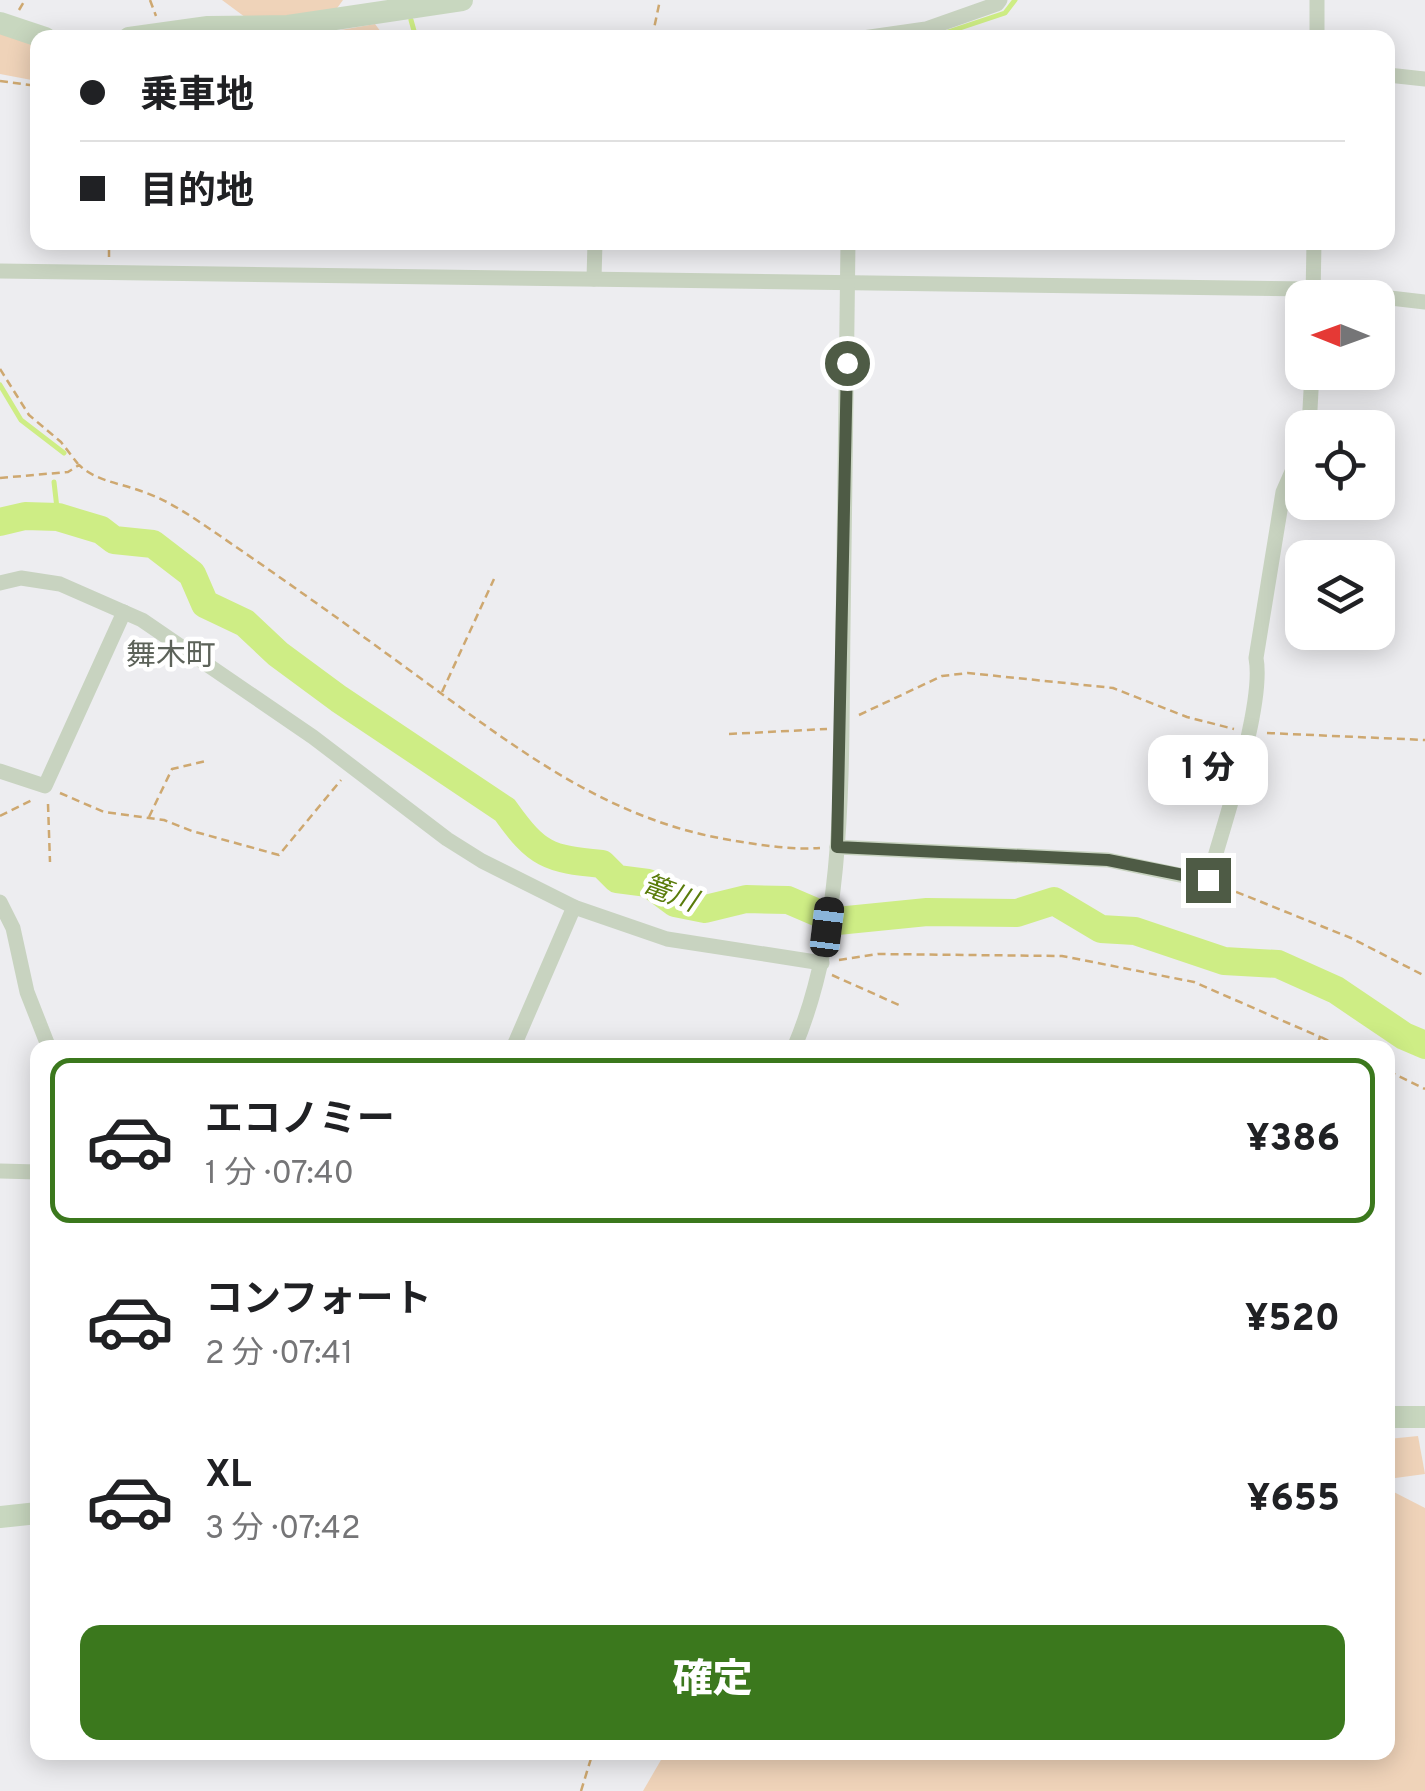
<!DOCTYPE html>
<html lang="ja">
<meta charset="utf-8">
<style>
:root{--surface:#fff;--page:#f2f2f2;--text:#202124;--muted:#757577;--line:#e0e0e0;--accent:#3b781d}
body{margin:0;font-family:Overpass,"Noto Sans JP",sans-serif;background:var(--page);color:var(--text);height:100vh;display:flex;flex-direction:column;font-size:38px;white-space:nowrap}
*{box-sizing:border-box;margin:0}
p{font-size:32px;color:var(--muted)}
.icon{flex:none;width:55px;height:55px;fill:none;stroke:currentColor;stroke-width:2;stroke-linecap:round;stroke-linejoin:round}
.map{position:relative;flex:1;overflow:hidden}
.sheet{position:absolute;left:30px;top:1040px;width:1365px;height:720px;display:flex;flex-direction:column;background:var(--surface);border-radius:20px;box-shadow:0 5px 25px #0003}
.sheet>*{flex:none}
.guide{position:absolute;left:30px;top:30px;width:1365px;height:220px;border-radius:20px;box-shadow:0 5px 25px #0003;display:grid;align-content:center;height:220px;padding:0 50px;background:var(--surface)}
.needle{width:65px;rotate:271deg}
.fabs{position:absolute;left:1285px;top:280px;display:grid;gap:20px}
.fabs a{display:grid;place-items:center;width:110px;height:110px;border-radius:20px;background:var(--surface);box-shadow:0 5px 25px #0003;font-size:50px}
.end{position:absolute;width:45px;height:45px;margin:-22px;border:12px solid #4e5b45;background:#fff;box-shadow:0 0 0 5px #fff}
.from{border-radius:50%}
.bubble{position:absolute;height:70px;border-radius:20px;background:var(--surface);box-shadow:0 5px 25px #0003;font-size:32px;font-weight:800;line-height:70px;text-align:center}
.car{position:absolute;width:30px;height:60px;margin:-30px -15px;border-radius:12px;box-shadow:0 0 8px 2px #0007;background:linear-gradient(#222 24%,#8ab4d8 0 40%,#222 0 76%,#8ab4d8 0 86%,#222 0)}
.guide b{display:flex;align-items:center;gap:35px;height:95px;font-size:38px}
.guide b+b{border-top:2px solid var(--line)}
.guide i{width:25px;height:25px;background:var(--text)}
ul{padding:18px 0 0;list-style:none}
li{display:flex;align-items:center;gap:30px;height:165px;margin:0 20px 15px;padding:0 30px;border:5px solid transparent;border-radius:20px}
li div{flex:1}
li b{display:block;font-size:38px}
li em{font-style:normal;font-weight:800}
li.active{border-color:var(--accent)}
li>.icon{width:90px;height:90px;stroke-width:1.5}
.primary-button{display:flex;gap:20px;margin-top:auto;padding:20px 50px}
.primary-button a{flex:1;height:115px;border-radius:20px;background:var(--accent);color:#fff;font-size:40px;font-weight:800;line-height:115px;text-align:center}
.map>svg:first-child{display:block}
</style>
<div class="map">
<svg width="1425" height="1791" viewBox="0 0 1425 1791">
<rect width="100%" height="100%" fill="#ededf0"/>
<g fill="#efd3b9">
<polygon points="222,0 343,0 335,11 335,31 375,24 381,32 374,37 305,37 304,19 249,20"/>
<polygon points="0,33 37,43 37,81 0,74"/>
<polygon points="1418,1436 1425,1474 1388,1479 1388,1439"/>
<polygon points="1388,1489 1425,1508 1425,1791 643,1791 665,1753 803,1752 810,1757 814,1752 1388,1752"/>
</g>
<g fill="none" stroke-linecap="round" stroke-linejoin="round">
<g stroke="#ceed85" stroke-width="5">
<polyline points="411,20 416,38"/>
<polyline points="930,38 1005,13 1015,0"/>
<polyline points="0,385 21,420 64,453"/>
<polyline points="54,482 58,517"/>
</g>
<path stroke="#ceed85" stroke-width="28" d="M0 522 25 516 58 517 101 530 114 540 153 544 192 574 205 604 245 623 278 654 339 699 505 810C537 855 548 859 602 864L617 879 648 883 675 903 705 909 746 899 788 900 837 921 927 912 1017 913 1054 901 1101 929 1135 931 1224 961 1278 964 1336 990 1404 1036 1425 1045"/>
<g stroke="#cea870" stroke-width="2.5" stroke-dasharray="8 5" stroke-linecap="butt">
<polyline points="150,0 156,16"/>
<polyline points="19,10 25,0"/>
<polyline points="610,38 630,38"/>
<polyline points="652,38 660,0"/>
<polyline points="0,81 38,86"/>
<polyline points="109,257 109,242"/>
<polyline points="0,369 29,415 61,442 78,464"/>
<path d="M0 478 68 472 79 465C96 481 119 483 141 491 162 498 182 510 201 523 272 571 342 621 412 672 512 745 604 819 730 840 760 845 790 850 820 848"/>
<polyline points="442,692 494,579"/>
<polyline points="859,715 942,676 968,673 1113,688 1187,717 1234,729"/>
<polyline points="1267,733 1425,740"/>
<polyline points="729,734 827,729"/>
<polyline points="60,793 104,812 164,820 192,831 279,855 341,780"/>
<polyline points="48,804 50,862"/>
<polyline points="0,816 34,799"/>
<polyline points="149,817 172,769 206,761"/>
<polyline points="1224,887 1351,938 1425,976"/>
<polyline points="839,960 878,954 1062,956 1194,982 1320,1037 1316,1048"/>
<polyline points="832,975 899,1005"/>
<polyline points="1321,1037 1342,1048"/>
<polyline points="1388,1071 1425,1089"/>
<polyline points="581,1791 593,1752"/>
</g>
<g stroke="#c8d3c0" stroke-width="15">
<polyline points="863,38 926,29 997,4 1000,0"/>
<polyline points="1317,38 1317,0"/>
<polyline points="1388,75 1425,79"/>
<polyline points="0,271 1313,289 1425,302"/>
<polyline points="594,279 595,242"/>
<polyline points="1313,298 1314,242"/>
<polyline points="1309,428 1312,372"/>
<polyline points="0,583 21,578 60,584 142,620 313,737 447,839 482,861 574,907 667,939 822,963"/>
<polyline points="0,771 45,786 124,612"/>
<path d="M837 847 1108 860 1208 881C1222 829 1265 705 1256 658L1283 492 1302 449"/>
<polyline points="0,902 13,928 27,992 49,1048"/>
<polyline points="513,1048 574,907"/>
<path d="M794 1048C847 924 841 763 843 629 845 500 847 371 848 242"/>
<polyline points="0,1171 38,1172"/>
</g>
<g stroke="#c8d7bf" stroke-width="22">
<polyline points="0,23 45,38"/>
<polyline points="129,38 208,27 288,26 462,0"/>
<polyline points="1388,1417 1425,1417"/>
<polyline points="0,1517 38,1513"/>
</g>
</g>
<g fill="none" stroke-linecap="round" stroke-linejoin="round">
<polyline stroke="#4e5b45" stroke-width="12" points="847,363 837,847 1108,860 1208,880"/>
</g>
<g text-anchor="middle" dominant-baseline="central" stroke-width="9" stroke-linejoin="round" paint-order="stroke">
<g font-size="28" font-style="italic" fill="#5a7c0b" stroke="#fff">
<text transform="translate(669 895) rotate(20)">篭川</text>
</g>
<g font-size="30" fill="#5c6259" stroke="#fff">
<text x="171" y="657">舞木町</text>
</g>
</g>
</svg>
<div class="fabs">
<a><svg class="needle" viewBox="-14 -14 28 28"><path d="M0-13l5 13h-10z" fill="#e53935"/><path d="M0 13l5-13h-10z" fill="#757577"/></svg></a>
<a><svg class="icon" aria-label="locate" viewBox="0 0 24 24"><circle cx="12" cy="12" r="6"/><path d="M12 2v4M12 18v4M2 12h4M18 12h4"/></svg></a>
<a><svg class="icon" aria-label="layers" viewBox="0 0 24 24"><path d="M12 4l9 5-9 5-9-5zM3 14l9 5 9-5"/></svg></a>
</div>
<i class="end from" style="left:847px;top:363px"></i>
<i class="end" style="left:1208px;top:880px"></i>
<div class="bubble" style="left:1148px;top:735px;width:120px">1 分</div>
<i class="car" style="left:827px;top:927px;rotate:7deg"></i>
<div class="guide">
<b><i class="from"></i>乗車地</b>
<b><i></i>目的地</b>
</div>
<section class="sheet">
<ul>
<li class="active"><svg class="icon" aria-label="car" viewBox="0 0 24 24"><path d="M5 17H2v-5l4-1 3-4h7l3 4 3 1v5h-3M9 17h6M6 11h13"/><circle cx="7" cy="17" r="2"/><circle cx="17" cy="17" r="2"/></svg><div><b>エコノミー</b><p>1 分 · 07:40</p></div><em>¥386</em></li>
<li><svg class="icon" aria-label="car" viewBox="0 0 24 24"><path d="M5 17H2v-5l4-1 3-4h7l3 4 3 1v5h-3M9 17h6M6 11h13"/><circle cx="7" cy="17" r="2"/><circle cx="17" cy="17" r="2"/></svg><div><b>コンフォート</b><p>2 分 · 07:41</p></div><em>¥520</em></li>
<li><svg class="icon" aria-label="car" viewBox="0 0 24 24"><path d="M5 17H2v-5l4-1 3-4h7l3 4 3 1v5h-3M9 17h6M6 11h13"/><circle cx="7" cy="17" r="2"/><circle cx="17" cy="17" r="2"/></svg><div><b>XL</b><p>3 分 · 07:42</p></div><em>¥655</em></li>
</ul>
<div class="primary-button"><a>確定</a></div>
</section>
</div>
